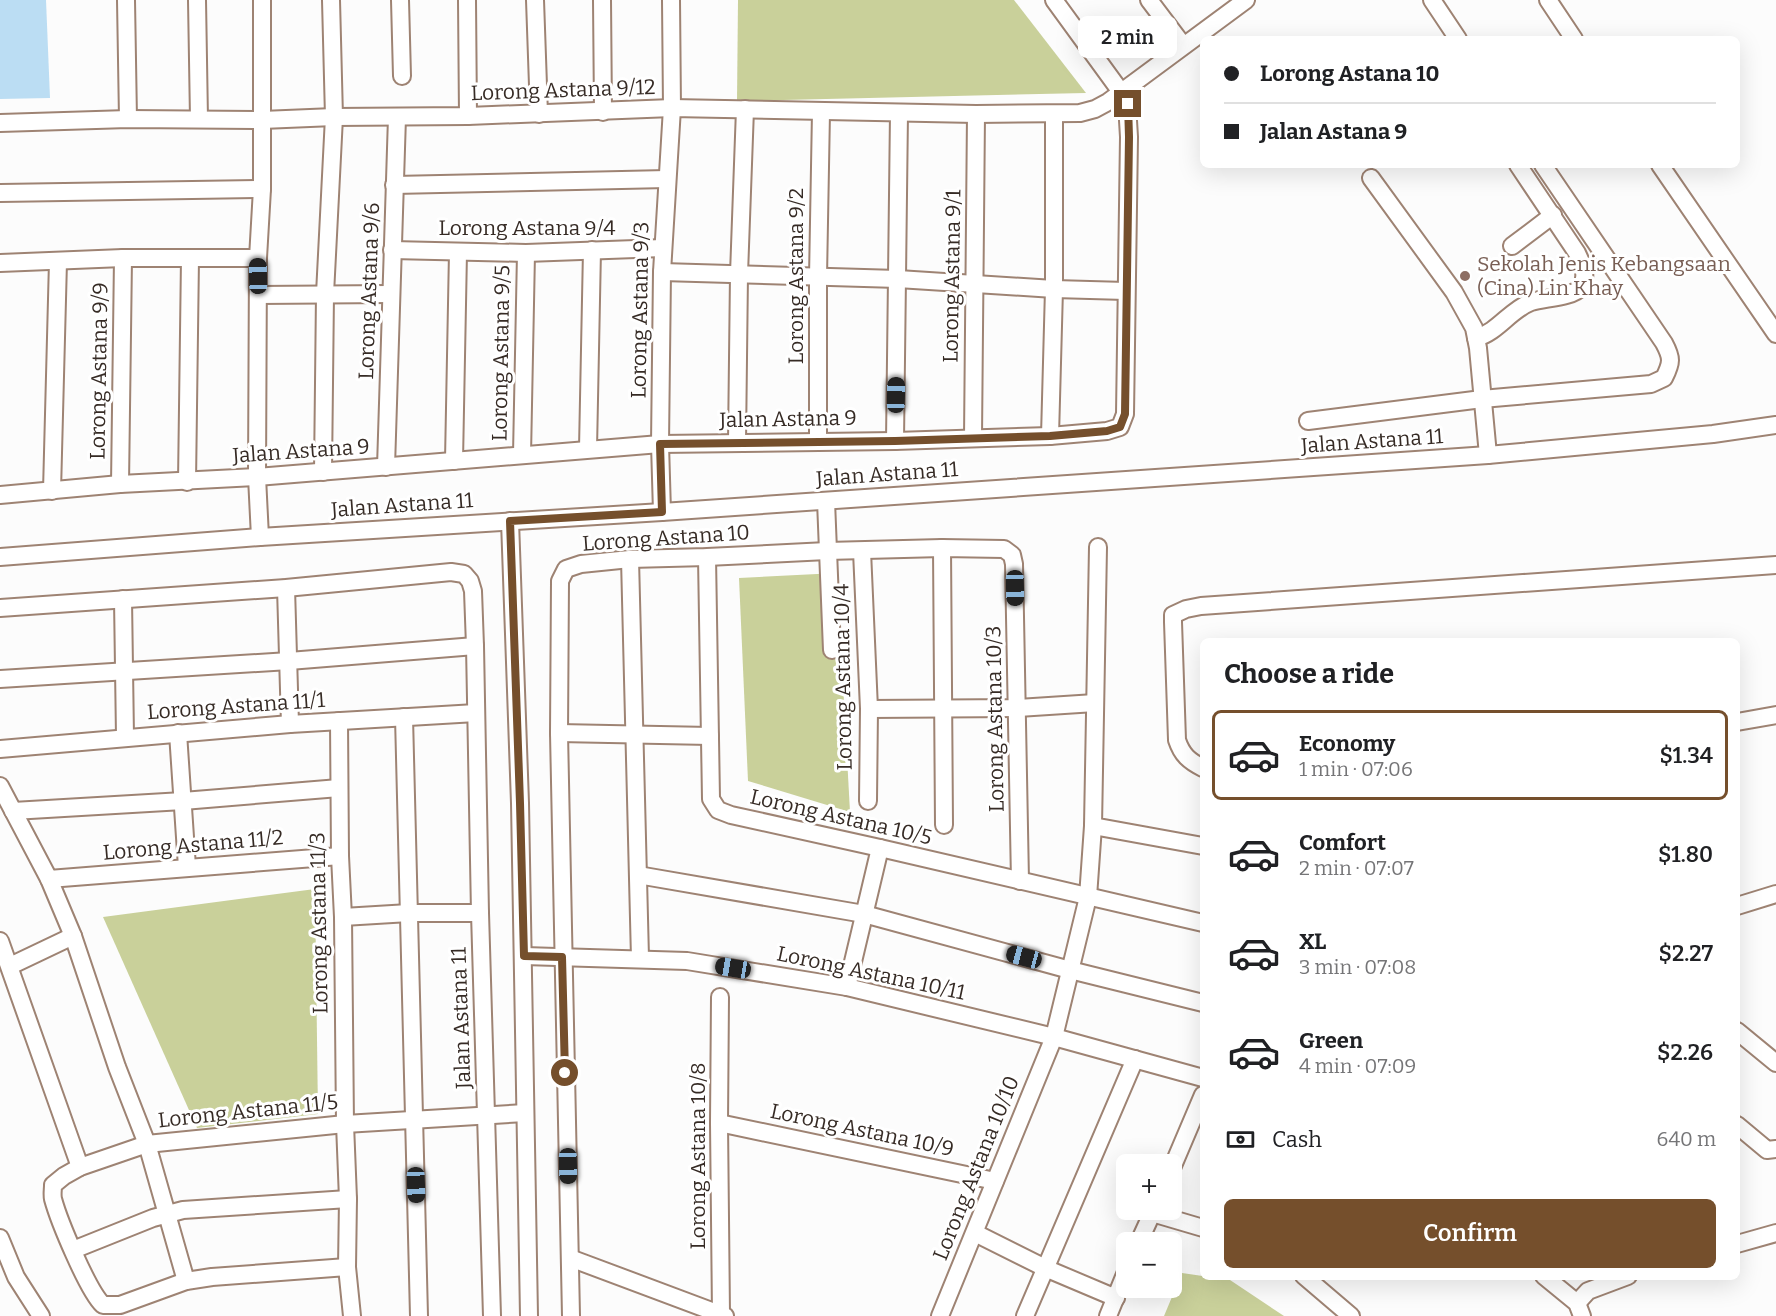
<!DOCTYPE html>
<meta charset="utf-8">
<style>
:root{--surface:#fff;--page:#f2f2f2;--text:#202124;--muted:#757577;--line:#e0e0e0;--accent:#754f2c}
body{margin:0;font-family:Bitter,serif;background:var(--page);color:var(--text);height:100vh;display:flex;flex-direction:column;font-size:22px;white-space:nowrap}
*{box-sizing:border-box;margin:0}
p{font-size:20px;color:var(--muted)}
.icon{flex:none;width:33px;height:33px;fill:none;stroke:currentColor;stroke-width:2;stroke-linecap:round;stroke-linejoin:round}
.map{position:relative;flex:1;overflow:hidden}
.side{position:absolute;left:1200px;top:638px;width:540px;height:642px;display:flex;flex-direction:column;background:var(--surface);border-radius:9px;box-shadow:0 6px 24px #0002}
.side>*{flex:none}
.guide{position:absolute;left:1200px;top:36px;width:540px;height:132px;border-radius:9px;box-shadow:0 6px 24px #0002;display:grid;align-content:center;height:132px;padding:0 24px;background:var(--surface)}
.fabs{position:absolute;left:1116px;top:1154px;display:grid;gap:12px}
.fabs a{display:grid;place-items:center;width:66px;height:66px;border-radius:9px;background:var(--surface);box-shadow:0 6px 24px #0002;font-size:30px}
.end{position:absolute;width:27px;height:27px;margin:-14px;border:8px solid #754f2c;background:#fff;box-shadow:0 0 0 3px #fff}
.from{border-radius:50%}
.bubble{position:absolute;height:42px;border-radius:9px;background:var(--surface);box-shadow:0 6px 24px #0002;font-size:20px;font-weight:600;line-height:42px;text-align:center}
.car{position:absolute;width:18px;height:36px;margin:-18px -9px;border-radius:8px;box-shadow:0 0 4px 2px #0007;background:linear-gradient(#222 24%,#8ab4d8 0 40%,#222 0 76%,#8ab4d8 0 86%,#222 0)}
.guide b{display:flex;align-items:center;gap:21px;height:57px;font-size:22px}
.guide b+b{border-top:2px solid var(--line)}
.guide i{width:15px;height:15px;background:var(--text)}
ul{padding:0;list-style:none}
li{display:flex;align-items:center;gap:18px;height:90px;margin:0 12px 9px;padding:0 12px;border:3px solid transparent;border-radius:9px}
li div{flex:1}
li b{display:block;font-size:22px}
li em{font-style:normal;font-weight:600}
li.on{border-color:var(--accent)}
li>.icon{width:54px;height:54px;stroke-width:1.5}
h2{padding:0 24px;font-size:27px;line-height:72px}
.pay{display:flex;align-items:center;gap:15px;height:66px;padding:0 24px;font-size:22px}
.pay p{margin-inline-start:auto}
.cta{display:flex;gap:12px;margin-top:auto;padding:12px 24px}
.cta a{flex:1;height:69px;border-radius:9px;background:var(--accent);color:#fff;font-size:24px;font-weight:600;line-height:69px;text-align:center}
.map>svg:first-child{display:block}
</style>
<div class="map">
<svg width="1776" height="1316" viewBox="0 0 1776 1316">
<rect width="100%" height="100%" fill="#fcfcfc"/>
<g fill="#c9d09a">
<polygon points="738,0 1014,0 1086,93 737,101"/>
<polygon points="837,573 850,812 748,781 739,578"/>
<polygon points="315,889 318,1114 197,1128 103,917"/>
<polygon points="1182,1273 1230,1280 1284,1316 1164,1316"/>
</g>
<polygon fill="#bbddf3" points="0,0 46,0 50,98 0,99"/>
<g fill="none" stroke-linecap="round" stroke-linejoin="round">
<g stroke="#9e8373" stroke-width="20">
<g id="minor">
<polyline points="126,0 128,119"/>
<polyline points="197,0 199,119"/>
<polyline points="400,0 402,76"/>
<polyline points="467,0 468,116"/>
<polyline points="535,0 539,114"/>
<polyline points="602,0 603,112"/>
<polyline points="1149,0 1183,45"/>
<polyline points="1432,0 1458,39"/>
<polyline points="1548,0 1574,39"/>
<polyline points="0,123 128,119 262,120 334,117 468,116 672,108 976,114 1080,113 1095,109 1108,102 1246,0"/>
<polyline points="1660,165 1776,334"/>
<polyline points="1371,178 1454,292 1474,328 1478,348 1488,455"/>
<polyline points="394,185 667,179"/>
<polyline points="0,193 262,189"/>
<polyline points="1512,246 1553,215"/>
<polyline points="392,250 526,253 663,248"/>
<polyline points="0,263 123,258 258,258"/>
<polyline points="662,272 898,279 1054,289 1126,291"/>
<polyline points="258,295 391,294"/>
<path d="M1476 338C1498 332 1510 310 1531 302 1544 298 1573 297 1580 288 1589 277 1582 264 1577 253L1518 165"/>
<path d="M1308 421 1482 399 1651 384 1664 378C1672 362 1672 358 1664 343L1543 165"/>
<polyline points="1050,436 1054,289 1054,114"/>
<polyline points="973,438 976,114"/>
<polyline points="818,441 818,277 821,112"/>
<polyline points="895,441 899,113"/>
<polyline points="737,442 739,274 745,109"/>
<polyline points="588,449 592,250"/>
<polyline points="522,455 526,253"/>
<polyline points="454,461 458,252"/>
<polyline points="386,467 397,117"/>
<polyline points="323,472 325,294 334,117 331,0"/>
<polyline points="187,482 190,258"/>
<polyline points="120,484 123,258"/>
<polyline points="52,491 58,261"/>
<polyline points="0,495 120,484 257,477 660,444 895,441 1050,436 1107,431 1120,427 1125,414 1129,137 1127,104 1121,92 1054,0"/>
<polyline points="826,501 832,650"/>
<polyline points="662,512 660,444 662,272 672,108 671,0"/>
<polyline points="510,521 520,803 529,1316"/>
<polyline points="260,537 257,477 258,258 262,189 262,0"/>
<polyline points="1098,547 1093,826 1203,846"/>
<polyline points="942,548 944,825"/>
<polyline points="862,551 869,709 868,801"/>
<polyline points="0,557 260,537 662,512 1488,455 1713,434 1776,425"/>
<polyline points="707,557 711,799 718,810 731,815 880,848 1203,923"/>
<polyline points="630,559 640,958"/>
<polyline points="286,588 290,724"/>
<polyline points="123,599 125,737"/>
<polyline points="0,608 286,588 451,572 464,574 470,581 473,591 475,646 480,913 492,1316"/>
<polyline points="0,679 289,661 475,646"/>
<polyline points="869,709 1018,708 1095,703"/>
<polyline points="404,717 419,1316"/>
<polyline points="339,721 340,856 343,917 345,1124 348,1199 347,1267 352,1316"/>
<polyline points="1737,722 1776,715"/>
<polyline points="178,733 187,867"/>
<polyline points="559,733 710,736"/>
<polyline points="0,749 290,724 476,713"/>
<path d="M1203 768C1189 761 1182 755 1177 740L1173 622V615L1186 609 1201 606 1776 565"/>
<polyline points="0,786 49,879 73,936 117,1067 147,1144 186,1281"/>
<polyline points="13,811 183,801 339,788"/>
<polyline points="638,875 864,914 1070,970 1203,1003"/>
<polyline points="49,879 340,856"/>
<polyline points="1737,906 1776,894"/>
<polyline points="343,917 409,913 480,913"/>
<polyline points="0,941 80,1167"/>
<polyline points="524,956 687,961 847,987 1054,1037 1203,1078"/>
<polyline points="10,966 73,936"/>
<polyline points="847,987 880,848"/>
<polyline points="720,997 719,1123 721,1314"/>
<polyline points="1737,1031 1776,1063"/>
<polyline points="719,1123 995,1181"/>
<polyline points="1737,1125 1767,1150 1776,1149"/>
<polyline points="1172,1168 1203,1095"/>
<polyline points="1152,1213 1203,1228"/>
<polyline points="975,1233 1045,1268 1116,1298"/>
<polyline points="0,1238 16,1277 41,1316"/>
<polyline points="1139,1242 1154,1209"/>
<polyline points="1737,1244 1776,1233"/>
<polyline points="73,1250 153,1218 183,1210 348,1199"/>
<polyline points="570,1258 725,1316"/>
<path d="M347 1267 212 1277 186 1281 120 1305H103C88 1291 59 1221 53 1199 52 1194 53 1190 53 1185L64 1176 80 1167 147 1144 345 1124 525 1113"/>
<polyline points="1304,1276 1351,1316"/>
<polyline points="1544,1276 1577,1303 1582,1316"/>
<polyline points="1577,1303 1588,1291 1628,1276"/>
<polyline points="571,1316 559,733 560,581 566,569 581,564 630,559 707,557 827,551 942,548 1004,549 1012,555 1014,564 1020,881"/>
<polyline points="940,1316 1054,1037 1088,897 1093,826"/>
<polyline points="1025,1316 1135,1059"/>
<polyline points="1108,1316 1126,1272"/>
</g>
</g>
<use href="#minor" stroke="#fff" stroke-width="16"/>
</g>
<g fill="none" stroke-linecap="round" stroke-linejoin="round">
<polyline stroke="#754f2c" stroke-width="8" points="565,1073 562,957 524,956 520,803 510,521 662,512 660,444 895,441 1050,436 1107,431 1120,427 1125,414 1129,137 1128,104"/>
</g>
<circle fill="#8d6e63" stroke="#fff" stroke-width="2" cx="1465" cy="276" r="6"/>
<g text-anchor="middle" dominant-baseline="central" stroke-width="6" stroke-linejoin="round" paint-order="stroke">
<g font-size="21" fill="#362b25" stroke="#fff">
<text transform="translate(563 90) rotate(-2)">Lorong Astana 9/12</text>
<text x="527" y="228">Lorong Astana 9/4</text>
<text transform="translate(796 276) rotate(-90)">Lorong Astana 9/2</text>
<text transform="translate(952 276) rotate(-89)">Lorong Astana 9/1</text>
<text transform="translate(369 291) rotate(-88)">Lorong Astana 9/6</text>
<text transform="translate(640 310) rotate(-89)">Lorong Astana 9/3</text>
<text transform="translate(501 353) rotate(-89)">Lorong Astana 9/5</text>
<text transform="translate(99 371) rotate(-89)">Lorong Astana 9/9</text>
<text transform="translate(788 419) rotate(-1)">Jalan Astana 9</text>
<text transform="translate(1372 441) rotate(-4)">Jalan Astana 11</text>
<text transform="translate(301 451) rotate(-4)">Jalan Astana 9</text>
<text transform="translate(887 474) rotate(-4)">Jalan Astana 11</text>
<text transform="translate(402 505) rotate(-4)">Jalan Astana 11</text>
<text transform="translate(666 538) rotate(-4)">Lorong Astana 10</text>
<text transform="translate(843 677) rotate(-91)">Lorong Astana 10/4</text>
<text transform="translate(236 706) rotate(-4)">Lorong Astana 11/1</text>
<text transform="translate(995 719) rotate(-91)">Lorong Astana 10/3</text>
<text transform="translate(841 817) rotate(13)">Lorong Astana 10/5</text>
<text transform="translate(193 845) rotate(-5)">Lorong Astana 11/2</text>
<text transform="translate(319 923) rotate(-91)">Lorong Astana 11/3</text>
<text transform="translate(871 973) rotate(12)">Lorong Astana 10/11</text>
<text transform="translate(461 1018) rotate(-92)">Jalan Astana 11</text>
<text transform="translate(248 1111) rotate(-6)">Lorong Astana 11/5</text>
<text transform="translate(862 1130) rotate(12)">Lorong Astana 10/9</text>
<text transform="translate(698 1156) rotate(-90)">Lorong Astana 10/8</text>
<text transform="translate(976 1168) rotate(-68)">Lorong Astana 10/10</text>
</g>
<g font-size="21" fill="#785e54" stroke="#fff" text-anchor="start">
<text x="1477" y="264">Sekolah Jenis Kebangsaan<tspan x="1477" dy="24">(Cina) Lin Khay</tspan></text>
</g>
</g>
</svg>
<div class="fabs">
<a>+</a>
<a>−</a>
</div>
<i class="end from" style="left:565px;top:1073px"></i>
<i class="end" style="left:1128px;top:104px"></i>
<div class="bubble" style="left:1078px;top:16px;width:99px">2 min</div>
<i class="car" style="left:258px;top:276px;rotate:359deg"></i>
<i class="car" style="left:896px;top:395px;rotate:1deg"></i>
<i class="car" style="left:1015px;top:588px;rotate:179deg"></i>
<i class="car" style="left:1024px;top:957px;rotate:285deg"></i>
<i class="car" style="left:733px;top:968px;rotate:279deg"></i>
<i class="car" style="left:568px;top:1166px;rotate:179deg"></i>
<i class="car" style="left:416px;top:1185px;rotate:178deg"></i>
<div class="guide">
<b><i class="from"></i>Lorong Astana 10</b>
<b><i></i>Jalan Astana 9</b>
</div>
<section class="side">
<h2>Choose a ride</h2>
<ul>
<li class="on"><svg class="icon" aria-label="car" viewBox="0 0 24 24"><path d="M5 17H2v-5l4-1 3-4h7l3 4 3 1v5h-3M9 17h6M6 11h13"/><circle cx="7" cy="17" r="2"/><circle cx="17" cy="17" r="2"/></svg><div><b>Economy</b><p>1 min · 07:06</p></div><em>$1.34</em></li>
<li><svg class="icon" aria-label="car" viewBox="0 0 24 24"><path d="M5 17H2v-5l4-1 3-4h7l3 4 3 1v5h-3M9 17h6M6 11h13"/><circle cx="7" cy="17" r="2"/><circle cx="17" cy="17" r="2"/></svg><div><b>Comfort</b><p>2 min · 07:07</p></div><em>$1.80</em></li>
<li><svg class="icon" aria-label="car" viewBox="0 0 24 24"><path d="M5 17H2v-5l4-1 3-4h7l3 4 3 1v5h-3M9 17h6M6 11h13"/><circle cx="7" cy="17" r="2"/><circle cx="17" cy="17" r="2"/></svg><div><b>XL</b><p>3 min · 07:08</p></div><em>$2.27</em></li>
<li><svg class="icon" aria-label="car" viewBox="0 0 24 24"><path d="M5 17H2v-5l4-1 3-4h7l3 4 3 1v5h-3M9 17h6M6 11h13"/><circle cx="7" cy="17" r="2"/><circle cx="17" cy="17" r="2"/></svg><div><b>Green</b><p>4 min · 07:09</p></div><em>$2.26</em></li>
</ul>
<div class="pay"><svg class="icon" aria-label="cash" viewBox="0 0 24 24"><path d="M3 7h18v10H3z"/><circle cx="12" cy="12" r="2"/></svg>Cash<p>640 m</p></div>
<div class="cta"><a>Confirm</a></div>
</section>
</div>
